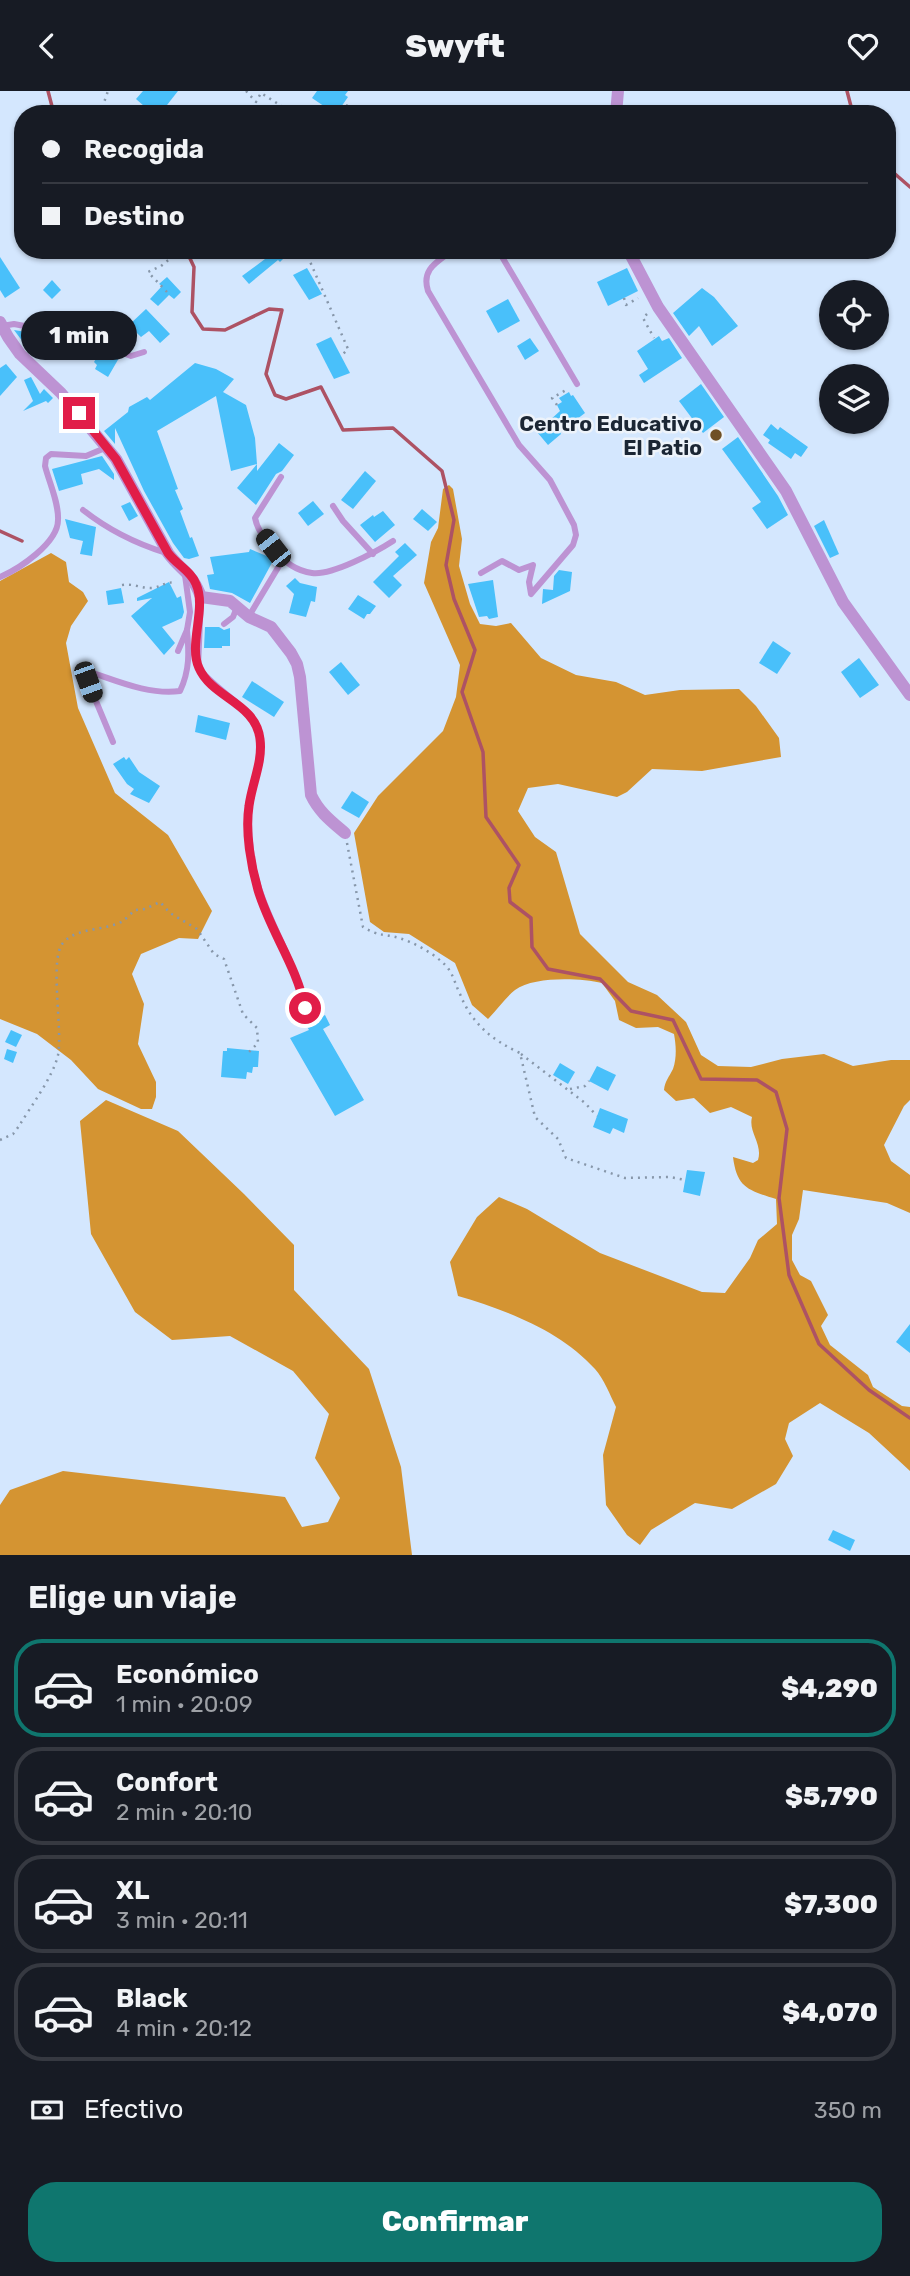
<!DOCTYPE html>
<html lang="es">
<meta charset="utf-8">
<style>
:root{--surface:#171b24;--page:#20242c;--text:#f1f3f6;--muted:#9ea1a6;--line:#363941;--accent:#0f766e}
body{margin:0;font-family:Rubik,sans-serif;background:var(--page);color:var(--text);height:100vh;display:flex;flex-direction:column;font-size:26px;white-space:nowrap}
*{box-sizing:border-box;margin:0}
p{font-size:23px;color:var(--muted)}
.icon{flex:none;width:38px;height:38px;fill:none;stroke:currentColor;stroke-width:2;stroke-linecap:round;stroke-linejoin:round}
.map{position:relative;height:1464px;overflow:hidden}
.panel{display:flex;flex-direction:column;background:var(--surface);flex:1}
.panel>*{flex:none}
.guide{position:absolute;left:14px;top:14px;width:882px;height:154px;border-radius:28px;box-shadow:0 2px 5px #0004;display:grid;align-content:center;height:154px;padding:0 28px;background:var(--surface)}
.controls{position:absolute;left:819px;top:189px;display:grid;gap:14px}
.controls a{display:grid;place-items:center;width:70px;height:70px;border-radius:50%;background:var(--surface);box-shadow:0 2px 5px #0004;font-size:35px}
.end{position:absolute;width:32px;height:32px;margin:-16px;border:9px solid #e11d48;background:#fff;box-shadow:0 0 0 4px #fff}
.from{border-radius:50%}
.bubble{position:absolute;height:49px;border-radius:24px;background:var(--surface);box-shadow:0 2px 5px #0004;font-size:23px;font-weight:800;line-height:49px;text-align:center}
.car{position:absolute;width:21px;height:42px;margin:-21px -10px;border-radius:9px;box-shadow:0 0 5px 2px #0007;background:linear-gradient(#222 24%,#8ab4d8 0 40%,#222 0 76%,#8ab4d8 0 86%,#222 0)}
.guide b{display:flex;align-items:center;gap:24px;height:66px;font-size:26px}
.guide b+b{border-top:2px solid var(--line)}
.guide i{width:18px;height:18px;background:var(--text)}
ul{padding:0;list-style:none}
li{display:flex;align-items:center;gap:21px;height:98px;margin:0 14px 10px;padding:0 14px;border:4px solid var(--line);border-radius:28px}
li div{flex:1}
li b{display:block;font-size:26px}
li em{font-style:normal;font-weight:800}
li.active{border-color:var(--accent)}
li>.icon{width:63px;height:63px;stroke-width:1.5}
h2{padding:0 28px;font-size:32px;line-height:84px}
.pay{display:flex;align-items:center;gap:18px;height:77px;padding:0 28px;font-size:26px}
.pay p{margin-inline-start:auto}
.button{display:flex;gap:14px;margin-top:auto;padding:14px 28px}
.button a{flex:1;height:80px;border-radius:28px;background:var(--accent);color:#fff;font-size:28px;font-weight:800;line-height:80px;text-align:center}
header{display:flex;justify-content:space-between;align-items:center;height:91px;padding:0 28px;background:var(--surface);font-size:32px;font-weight:800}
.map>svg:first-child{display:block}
</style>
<header><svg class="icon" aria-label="back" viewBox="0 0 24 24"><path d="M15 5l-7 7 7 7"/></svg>Swyft<svg class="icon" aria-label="heart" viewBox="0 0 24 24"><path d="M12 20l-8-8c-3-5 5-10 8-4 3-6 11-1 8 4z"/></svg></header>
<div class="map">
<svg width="910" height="1464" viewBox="0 0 910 1464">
<rect width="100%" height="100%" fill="#d4e7fe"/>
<g fill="#d49432">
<path d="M449 394 453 398 462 448 459 475 470 513 480 533 496 535 511 532 541 567 576 584 616 591 645 604 680 599 739 598 756 615 779 647 781 666 702 680 652 678 627 701 617 706 558 693 528 697 518 720 535 746 556 761 580 843 628 891 657 904 686 931 701 964 718 975 751 976 782 968 824 963 853 975 891 969H910V1009L904 1015 884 1054 891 1070 910 1084V1122L887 1112 803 1099 799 1128 792 1144V1169L800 1184 811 1190 828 1224 821 1235 830 1254 868 1284 873 1296 902 1315 910 1316V1380L869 1342 820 1312 789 1332 785 1348 793 1365 776 1393 732 1418 695 1412 651 1439 640 1454 627 1444 606 1414 603 1364 616 1316C610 1304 604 1288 595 1278 561 1240 506 1219 458 1205L450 1171 477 1126 499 1106 527 1118 600 1162 702 1201 725 1202 750 1167 758 1149 777 1133 776 1108C748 1099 737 1097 733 1066L753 1072 758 1069C763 1053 748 1041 752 1026L731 1016 710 1022 694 1007 676 1010 664 999C665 990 669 986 673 978 677 966 676 954 674 943L658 936 636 937 619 929 615 910 602 892C580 887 534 885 515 899 505 907 497 919 488 928L472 914 455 872 409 843 384 841 370 831 354 742 378 705 443 640 456 606 460 574 424 492 431 451 438 437 443 398Z"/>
<polygon points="51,462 66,471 69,491 83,501 88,510 71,535 66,552 78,617 115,702 168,744 212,820 198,848 179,847 141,863 132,883 144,913 138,953 156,991 156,1006 152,1018 141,1018 98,998 71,969 37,943 0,928 0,490"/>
<polygon points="106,1009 178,1040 244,1103 294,1154 294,1199 369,1278 401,1376 412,1464 0,1464 0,1414 10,1399 63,1380 285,1406 302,1436 328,1431 340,1407 315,1367 329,1323 293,1280 230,1245 172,1249 135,1221 91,1143 80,1030"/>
</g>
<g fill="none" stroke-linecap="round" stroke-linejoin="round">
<g stroke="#ad5264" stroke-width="3.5">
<polyline points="48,0 54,23"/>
<polyline points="847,0 853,23"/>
<polyline points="887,76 910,96"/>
<polyline points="186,159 194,176 192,221 203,238 225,239 269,218 282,219 266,283 275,304 286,308 321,296 343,339 393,337 442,380 454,429 446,474 454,508 475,559 462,601 483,661 486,726 519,774 509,797 510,811 531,827 532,856 548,878 600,888 631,920 673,929 701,988 757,989 776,1001 787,1038 779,1107 789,1184 819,1253 869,1299 910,1327"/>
<polyline points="0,440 22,450"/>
</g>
</g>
<g fill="#49c0fa">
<polygon points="143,0 178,0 160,23 153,23 136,8"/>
<polygon points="317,0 348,0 345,4 348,6 341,16 339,15 334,22 312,7"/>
<polygon points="257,159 292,159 280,171 278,169 249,193 242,185 265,168"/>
<polygon points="0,166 20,197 5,207 0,199"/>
<polygon points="307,177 322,203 309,209 293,184"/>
<polygon points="627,177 638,200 608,215 597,191"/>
<polygon points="167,186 181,201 174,208 169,204 158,215 150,208 162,195 159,193"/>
<polygon points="52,189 61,199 52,208 43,199"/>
<polygon points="702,197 714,206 738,235 712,255 699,235 689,245 673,222"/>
<polygon points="508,208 520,230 498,242 486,220"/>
<polygon points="146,218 170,243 160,252 149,240 141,246 129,234"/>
<polygon points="14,239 32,242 42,254 32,263"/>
<polygon points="659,245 662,250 669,247 682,267 644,292 639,284 648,278 637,260"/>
<polygon points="331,246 350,282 334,288 316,253"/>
<polygon points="530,247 539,260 525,269 517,255"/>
<polygon points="100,261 119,267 108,286 95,278 97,274 94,271"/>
<polygon points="195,272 216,278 234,288 223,301 246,314 255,347 257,373 231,380 216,305 157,340 178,398 175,399 183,418 180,420 190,447 192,446 199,465 189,468 184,467 173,452 144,400 115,337 115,353 104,340 128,321 129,316 147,306 150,309"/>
<polygon points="6,273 17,286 0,305 0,277"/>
<polygon points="31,286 40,303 44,298 53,307 48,312 46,310 23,320 33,310 24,289"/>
<polygon points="701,293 724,326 703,342 679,310"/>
<polygon points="569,301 571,305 573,304 585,322 560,341 561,343 548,354 537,341 560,320 557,314 562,311 559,307"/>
<polygon points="771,333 778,339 780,336 808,356 801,366 795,362 791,368 768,352 770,349 763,344"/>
<polygon points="738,346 778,405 788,424 767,438 752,417 761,411 722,358"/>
<polygon points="279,352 294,364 282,380 276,383 256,414 237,397 257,373 257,380"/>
<polygon points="102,365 114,383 114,389 99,378 81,383 83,393 59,400 52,378"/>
<polygon points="365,380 376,390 353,418 341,409"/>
<polygon points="313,410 324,423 308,435 298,422"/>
<polygon points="130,411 138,425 129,430 121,415"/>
<polygon points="422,418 437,431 428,440 413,428"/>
<polygon points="383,420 395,434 375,451 360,434 373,424 374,426"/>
<polygon points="65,428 96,436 92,465 80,463 83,450 70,447"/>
<polygon points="824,429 839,463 830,467 814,435"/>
<polygon points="405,452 417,464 393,485 402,494 389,507 373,491 399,465 395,461"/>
<polygon points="250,458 274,468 250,512 232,502 210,498 207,484 214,483 210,466 249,461"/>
<polygon points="559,479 572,481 570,500 542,513 543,498 553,499 554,485"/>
<polygon points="295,487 300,492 317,496 315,511 311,510 306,526 289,522 294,503 286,495"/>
<polygon points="493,489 498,526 489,528 487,525 479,526 468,493"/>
<polygon points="169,491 177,507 181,505 184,521 182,527 162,536 175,552 164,564 131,525 152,507 137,510 137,507"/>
<polygon points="121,497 124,512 108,514 106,500"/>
<polygon points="358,504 376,515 370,523 367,523 364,528 348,518"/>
<polygon points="205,536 219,536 224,539 230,537 230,555 222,555 222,557 204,557"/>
<polygon points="773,550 791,562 777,583 759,572"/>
<polygon points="859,567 879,594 860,607 841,581"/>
<polygon points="341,571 360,594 348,604 329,581"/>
<polygon points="252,590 284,611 274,626 242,606"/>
<polygon points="198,624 230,632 226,649 195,641"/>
<polygon points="124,666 126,669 129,666 139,681 160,695 149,712 130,703 134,698 127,693 113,673"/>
<polygon points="352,700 369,711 359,727 341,717"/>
<polygon points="325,924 330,934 323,938 364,1009 335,1025 290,947 309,939 306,934"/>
<polygon points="11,939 22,944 16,956 5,951"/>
<polygon points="227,957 259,960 258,976 253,976 252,982 247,981 246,988 221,986 223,960 227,960"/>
<polygon points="7,958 17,961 13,972 4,968"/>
<polygon points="560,972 575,981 568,993 553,984"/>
<polygon points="597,975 616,984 608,1000 589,990"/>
<polygon points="600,1017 628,1028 624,1042 613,1037 610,1043 593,1036"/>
<polygon points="687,1079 705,1081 700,1105 683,1101"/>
<polygon points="910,1233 910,1262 896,1251"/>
<polygon points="833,1439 855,1449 850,1460 828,1449"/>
</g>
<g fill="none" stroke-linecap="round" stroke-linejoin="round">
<g stroke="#8797aa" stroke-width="2.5" stroke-dasharray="2 5" stroke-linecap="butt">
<polyline points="246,0 256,11 261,2 294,23"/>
<polyline points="346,14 351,17 346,23"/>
<polyline points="100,23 108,0"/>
<polyline points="249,23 256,11"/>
<polyline points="305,159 348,258 341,265"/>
<polyline points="167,201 148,181 161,175 181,159"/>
<polyline points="624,207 626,214 638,207"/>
<polyline points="647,223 643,227 654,247"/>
<polyline points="557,314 552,307 568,298"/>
<path d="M122 494C133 492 143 498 153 497 163 495 166 490 176 492"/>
<path d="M347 752 363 836C380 846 382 842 399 847 413 851 431 861 442 871 453 880 454 891 460 903 472 933 492 949 520 962L535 1026 558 1048 566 1067 625 1087 670 1086 685 1089"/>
<polyline points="521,963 585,1012 597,1025"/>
<polyline points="570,998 585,995 589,990"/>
<path d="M0 1049 13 1043 19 1035C31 1015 53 986 58 964 63 939 49 867 63 852 76 836 106 840 123 830 127 827 131 822 135 819L145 818 160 811 170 822 197 838 214 863 224 868 243 923 257 937 258 952 246 964"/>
</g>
<g stroke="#bd93d3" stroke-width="6">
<path d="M453 159C437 171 421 178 428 200L519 354 550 389 574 434 576 444 573 454 531 503 529 491 533 474 519 479 502 470 481 482"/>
<polyline points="498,159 577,293"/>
<polyline points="2,235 14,233 35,237 60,238 131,265 144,261"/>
<path d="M281 386 255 427C257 438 264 447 271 456 281 468 295 480 312 482 331 485 376 461 393 450"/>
<polyline points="333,415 343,430 373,463"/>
<path d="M83 419C107 438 137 453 166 462"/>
<path d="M0 486C19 478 58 452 58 429 59 412 49 391 45 375L46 367 51 363 86 365 105 357"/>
<path d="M201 506 198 576C215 599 247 613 257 636 269 664 250 692 248 720 248 735 250 752 252 768 260 821 295 865 305 917"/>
<polyline points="249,525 282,470"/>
<polyline points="224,533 233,526 237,516"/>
<polyline points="178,560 187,539 190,521 185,484"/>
<path d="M113 651 88 591 89 585 96 583C122 592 152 604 180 600 190 579 189 561 187 539"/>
</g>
<g stroke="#bd93d3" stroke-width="12">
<polyline points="616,23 618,0"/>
<polyline points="628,159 658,216 786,400 843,511 910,604"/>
<path d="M0 231 8 246 20 263 61 302 116 368 168 462C182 481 192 481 201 506L230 510 249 526 271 536 291 562 297 573 300 586 311 704C319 721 331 730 345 742"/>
</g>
</g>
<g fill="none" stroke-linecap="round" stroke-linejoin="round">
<path stroke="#e11d48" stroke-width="9" d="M79 322 116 368 168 462C177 474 191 480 196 493 207 518 188 553 199 577 212 607 256 612 260 648 263 671 252 692 249 715 245 741 251 775 258 799 270 840 297 875 305 917"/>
</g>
<circle fill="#6f5025" stroke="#edf3fa" stroke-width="2.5" cx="716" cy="344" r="7"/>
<g text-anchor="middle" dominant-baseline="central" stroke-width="5" stroke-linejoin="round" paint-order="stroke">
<g font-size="21" font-weight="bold" fill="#1b2634" stroke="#edf3fa" text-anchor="end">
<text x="702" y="332">Centro Educativo<tspan x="702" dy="24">El Patio</tspan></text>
</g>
</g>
</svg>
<div class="controls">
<a><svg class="icon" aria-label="locate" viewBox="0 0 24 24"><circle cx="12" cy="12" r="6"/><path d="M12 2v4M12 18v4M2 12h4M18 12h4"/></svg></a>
<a><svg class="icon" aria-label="layers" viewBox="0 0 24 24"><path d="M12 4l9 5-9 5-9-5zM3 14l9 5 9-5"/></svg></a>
</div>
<i class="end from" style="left:305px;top:917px"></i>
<i class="end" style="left:79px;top:322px"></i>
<div class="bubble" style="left:21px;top:220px;width:116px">1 min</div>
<i class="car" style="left:273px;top:457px;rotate:322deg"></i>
<i class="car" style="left:88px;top:591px;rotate:160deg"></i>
<div class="guide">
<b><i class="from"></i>Recogida</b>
<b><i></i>Destino</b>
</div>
</div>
<section class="panel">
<h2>Elige un viaje</h2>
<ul>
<li class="active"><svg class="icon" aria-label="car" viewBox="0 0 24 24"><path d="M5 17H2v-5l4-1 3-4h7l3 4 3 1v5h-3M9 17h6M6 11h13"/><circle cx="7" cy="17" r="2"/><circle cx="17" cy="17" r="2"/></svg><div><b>Económico</b><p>1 min · 20:09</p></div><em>$4,290</em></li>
<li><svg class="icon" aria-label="car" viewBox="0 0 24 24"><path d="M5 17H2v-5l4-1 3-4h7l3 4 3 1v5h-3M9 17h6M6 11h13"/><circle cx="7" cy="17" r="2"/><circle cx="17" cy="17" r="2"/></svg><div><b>Confort</b><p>2 min · 20:10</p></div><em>$5,790</em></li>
<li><svg class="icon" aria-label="car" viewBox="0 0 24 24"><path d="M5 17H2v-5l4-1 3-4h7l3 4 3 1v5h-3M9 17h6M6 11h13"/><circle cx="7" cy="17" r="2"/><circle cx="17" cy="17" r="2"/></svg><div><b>XL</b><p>3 min · 20:11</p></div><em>$7,300</em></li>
<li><svg class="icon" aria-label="car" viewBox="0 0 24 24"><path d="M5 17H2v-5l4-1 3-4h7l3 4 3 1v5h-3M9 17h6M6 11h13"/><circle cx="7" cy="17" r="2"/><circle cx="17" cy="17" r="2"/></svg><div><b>Black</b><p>4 min · 20:12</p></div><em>$4,070</em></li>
</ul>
<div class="pay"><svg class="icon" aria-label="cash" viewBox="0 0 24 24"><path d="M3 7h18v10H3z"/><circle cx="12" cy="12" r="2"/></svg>Efectivo<p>350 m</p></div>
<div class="button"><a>Confirmar</a></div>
</section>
